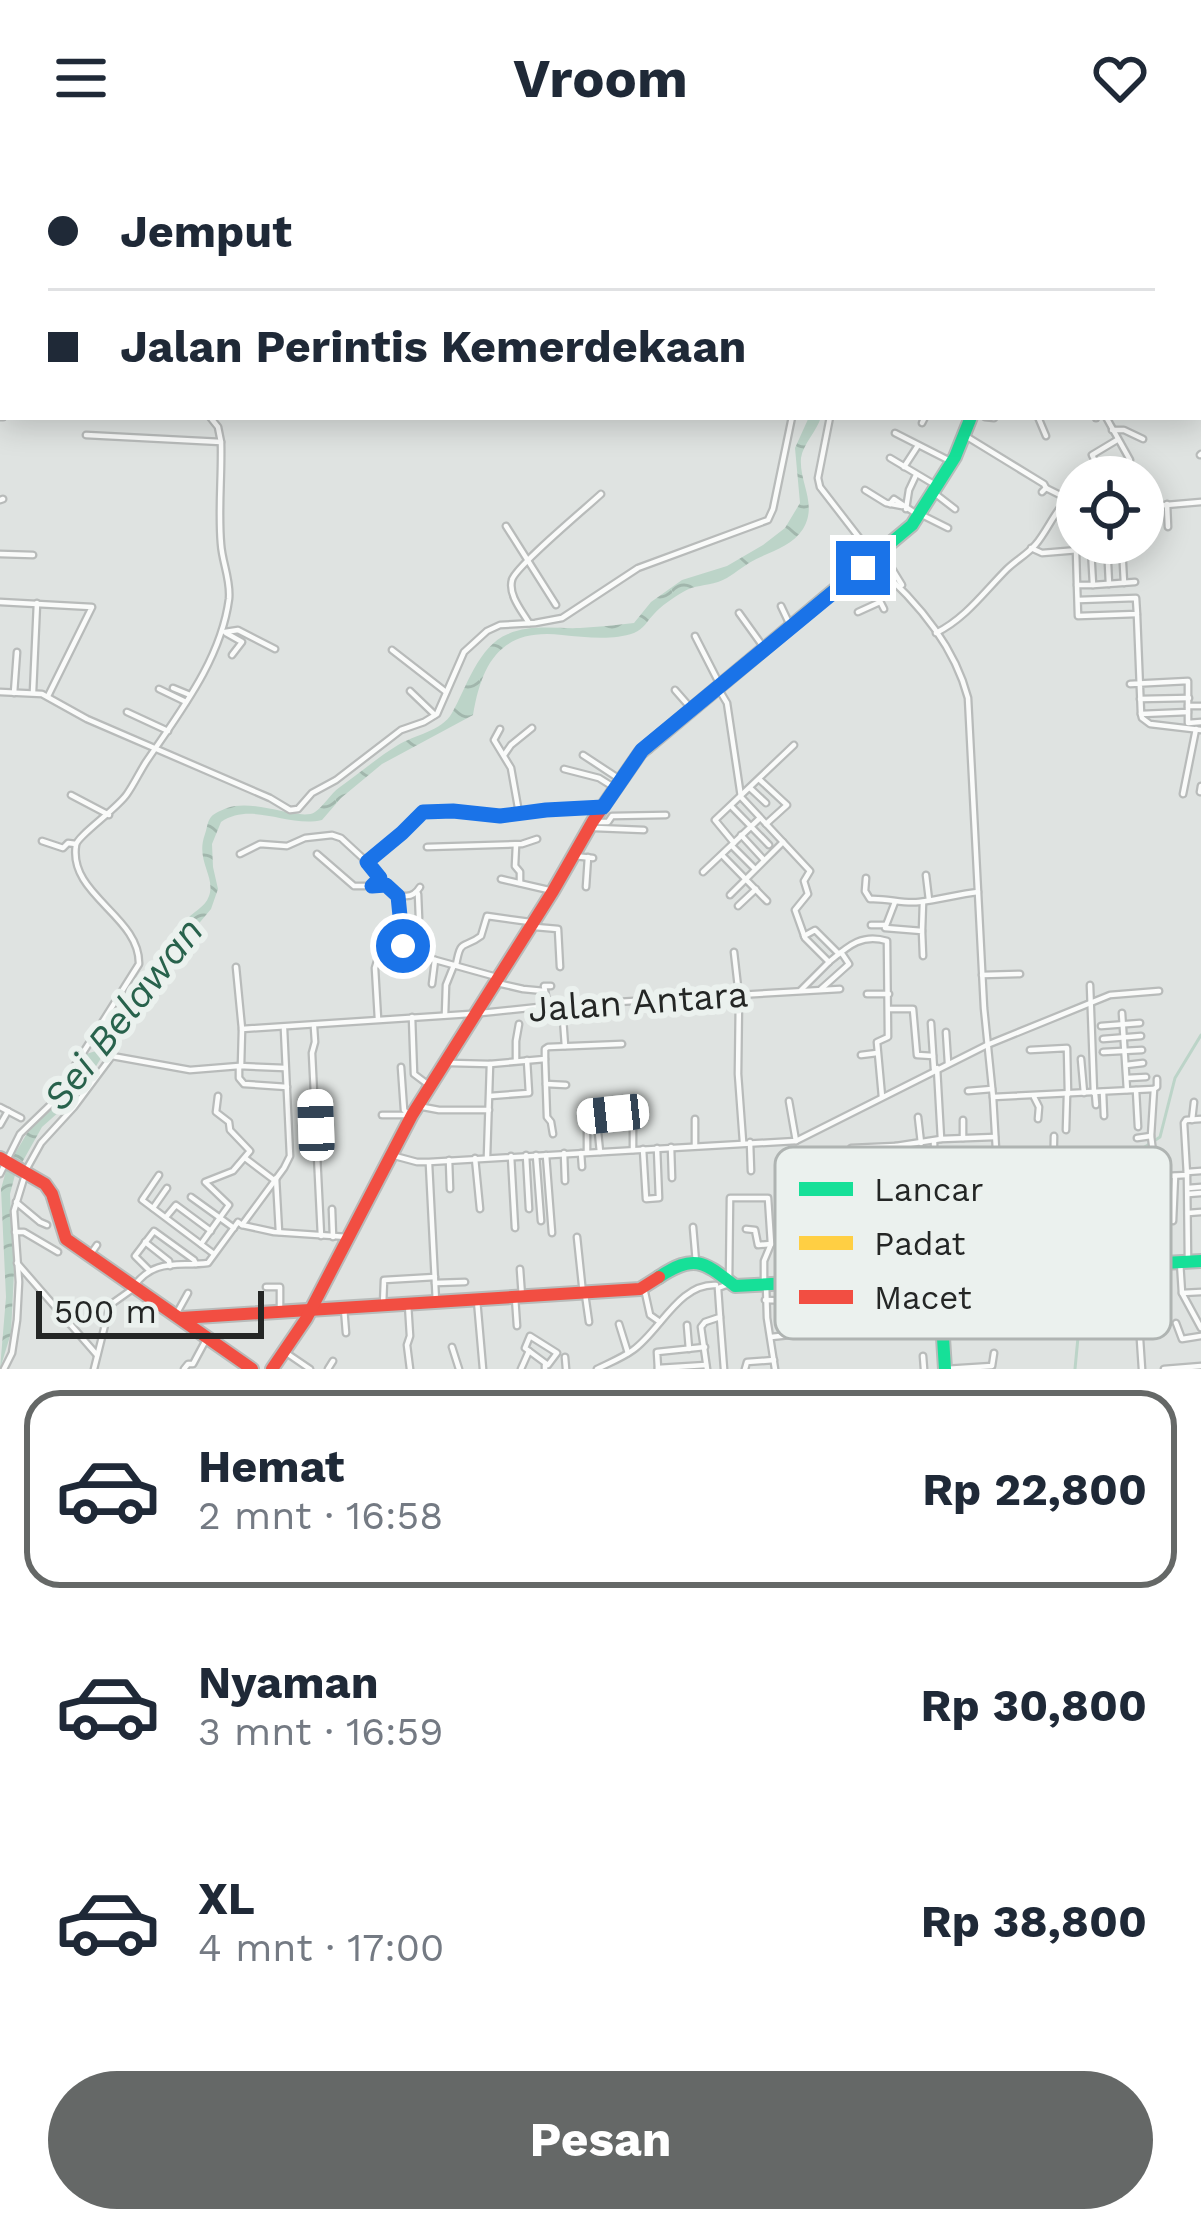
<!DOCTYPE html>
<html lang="id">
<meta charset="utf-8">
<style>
:root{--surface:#fff;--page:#f6f6f7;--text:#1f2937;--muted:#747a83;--line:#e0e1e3;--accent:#656867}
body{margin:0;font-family:"Work Sans",sans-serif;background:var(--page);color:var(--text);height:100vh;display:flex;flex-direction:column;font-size:45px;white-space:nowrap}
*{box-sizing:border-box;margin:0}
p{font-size:39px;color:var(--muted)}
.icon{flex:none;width:66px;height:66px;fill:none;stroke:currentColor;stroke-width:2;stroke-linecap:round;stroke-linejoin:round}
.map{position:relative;height:1213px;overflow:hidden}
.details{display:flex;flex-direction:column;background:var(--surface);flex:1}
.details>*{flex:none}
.hud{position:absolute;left:0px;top:0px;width:1203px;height:264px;box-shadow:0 6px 30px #0003;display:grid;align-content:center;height:264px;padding:0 48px;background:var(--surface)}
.controls{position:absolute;left:1056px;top:300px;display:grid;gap:24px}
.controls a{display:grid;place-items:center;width:108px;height:108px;border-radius:50%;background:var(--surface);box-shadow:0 6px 30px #0003;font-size:60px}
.scale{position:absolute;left:36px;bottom:30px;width:228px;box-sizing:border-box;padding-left:12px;border:6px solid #242625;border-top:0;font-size:33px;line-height:42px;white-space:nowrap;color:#242625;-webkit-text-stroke:9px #ebf1ee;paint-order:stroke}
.end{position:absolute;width:54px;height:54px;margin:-27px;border:15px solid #1a73e8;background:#fff;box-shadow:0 0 0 6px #fff}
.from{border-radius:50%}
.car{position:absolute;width:36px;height:72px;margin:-36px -18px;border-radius:15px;box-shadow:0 0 9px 3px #0007;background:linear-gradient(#fff 24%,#345 0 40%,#fff 0 76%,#345 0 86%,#fff 0)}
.hud b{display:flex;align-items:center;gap:42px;height:114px;font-size:45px}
.hud b+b{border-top:3px solid var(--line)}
.hud i{width:30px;height:30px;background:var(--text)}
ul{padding:21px 0 0;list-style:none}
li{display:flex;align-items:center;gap:36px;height:198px;margin:0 24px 18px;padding:0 24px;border:6px solid transparent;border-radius:36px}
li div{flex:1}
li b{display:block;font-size:45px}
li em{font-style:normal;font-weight:700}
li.current{border-color:var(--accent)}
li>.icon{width:108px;height:108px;stroke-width:1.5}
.button{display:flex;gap:24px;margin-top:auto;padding:24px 48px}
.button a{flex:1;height:138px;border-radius:72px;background:var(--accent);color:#fff;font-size:48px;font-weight:700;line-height:138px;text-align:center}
header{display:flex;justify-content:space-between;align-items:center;height:156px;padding:0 48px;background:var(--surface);font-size:54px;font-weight:700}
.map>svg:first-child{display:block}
</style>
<header><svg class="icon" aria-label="menu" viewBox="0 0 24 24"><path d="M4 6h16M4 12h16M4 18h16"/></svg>Vroom<svg class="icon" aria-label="heart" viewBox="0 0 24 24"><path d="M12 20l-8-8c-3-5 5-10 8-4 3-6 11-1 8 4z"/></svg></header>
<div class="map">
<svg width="1201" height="1213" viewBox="0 0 1201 1213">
<defs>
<pattern id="water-waves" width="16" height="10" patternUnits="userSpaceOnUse" patternTransform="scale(3)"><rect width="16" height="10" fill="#bcd4c8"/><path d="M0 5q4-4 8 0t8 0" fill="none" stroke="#a1b6ac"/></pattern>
</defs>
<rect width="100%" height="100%" fill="#dfe3e1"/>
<path fill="url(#water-waves)" d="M809 261H821C817 275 803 288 801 302 799 327 818 348 803 373 791 392 767 396 749 407 739 413 730 422 718 426 706 430 694 429 683 436 673 442 661 450 654 458 647 465 644 473 634 477 612 485 584 481 562 479 501 472 482 506 473 559L382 608 341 642 322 664C288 672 252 645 221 666L212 688 213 711 218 733 211 753 160 814 118 875 78 939 42 971 15 1019 10 1038 14 1116 11 1177 0 1213 6 1141 1 1033 7 1011 29 974 55 950 67 931 81 917 86 898 96 895 103 886C117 863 136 842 150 819 161 801 171 783 184 766 192 756 205 752 209 740 216 720 195 705 205 678 207 673 207 666 211 661 214 657 222 654 227 652 256 642 301 666 315 656 324 650 330 638 340 631 360 617 378 601 398 589 414 579 442 575 452 557 466 533 478 490 508 478 531 468 556 473 580 472 598 471 616 469 634 467L651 446 682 424 727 410 763 389 785 372 800 347 795 292Z"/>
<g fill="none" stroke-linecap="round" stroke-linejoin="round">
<polyline stroke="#bcd4c8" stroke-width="3" points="1075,1213 1085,1108 1093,1064 1109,1048 1111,1035 1118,1027 1125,1004 1160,981 1175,922 1201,879"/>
<g stroke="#b8bbba" stroke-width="9">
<g id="street">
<polyline points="21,0 22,3"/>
<polyline points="720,0 722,3"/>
<polyline points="916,0 917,3"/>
<polyline points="1083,0 1087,3"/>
<polyline points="1098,0 1101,3"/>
<polyline points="235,3 236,0"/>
<polyline points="503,3 506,0"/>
<polyline points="530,3 533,0"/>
<polyline points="847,3 847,0"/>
<polyline points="883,3 883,0"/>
<polyline points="1110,3 1112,0 1116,3"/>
<polyline points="1200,51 1201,52"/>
<polyline points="1200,79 1201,78"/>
<polyline points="1200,102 1201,103"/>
<polyline points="1200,107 1201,106"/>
<polyline points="0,166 3,166"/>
<polyline points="1200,211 1201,210"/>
<polyline points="0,222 1,222"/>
<polyline points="1200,243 1201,243"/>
<polyline points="0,261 3,261"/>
<polyline points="830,261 818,322 820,331 871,397"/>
<polyline points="985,261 994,262"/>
<polyline points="1038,261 1046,280"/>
<polyline points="1096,261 1096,262"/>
<polyline points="1106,261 1130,304"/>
<polyline points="922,267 925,261"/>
<polyline points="1112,274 1124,274 1143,283"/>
<polyline points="895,277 952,306"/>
<polyline points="86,279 221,286"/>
<polyline points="964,279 1044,328 1046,332 1042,336"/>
<polyline points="1200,299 1201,298"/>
<polyline points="890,302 932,327"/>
<polyline points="904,311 917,291"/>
<polyline points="1103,321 1092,299 1117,284"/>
<polyline points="1046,332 1062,340"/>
<polyline points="865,334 886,347 902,350"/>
<polyline points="933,336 955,353"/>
<polyline points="0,344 3,343"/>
<polyline points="890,348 894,343 918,359"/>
<polyline points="1167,348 1168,371"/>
<polyline points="1143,351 1201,346"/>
<polyline points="906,353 909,334 916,319"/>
<polyline points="924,360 948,372"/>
<polyline points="1077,367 1068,369 1069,378 1077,378"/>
<polyline points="506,370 556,449"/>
<polyline points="1091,387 1091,393 1129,390"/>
<polyline points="1107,387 1109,428"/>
<polyline points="1122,390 1124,427"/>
<polyline points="1031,392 1042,397 1091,393 1093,429 1077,429 1078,460 1137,458 1136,442 1078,444"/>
<polyline points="1076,394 1077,429"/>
<polyline points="0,398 33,399"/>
<polyline points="883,398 902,429"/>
<path d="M872 406C913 441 954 488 968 542L984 852 993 941 1003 1116"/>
<polyline points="863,412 884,453"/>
<polyline points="1093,429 1135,426"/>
<polyline points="0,446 92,451 48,540"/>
<polyline points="781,450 789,467"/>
<polyline points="858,456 880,446"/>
<polyline points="739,457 762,489"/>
<path d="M529 467C522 455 508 439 512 424 515 411 586 352 601 338"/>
<polyline points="225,476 238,474 275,493"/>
<polyline points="226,477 242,486 232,499"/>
<path d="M936 477C966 462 984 436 1007 413 1016 404 1028 398 1036 388 1049 373 1059 344 1077 338"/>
<polyline points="695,480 718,525"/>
<polyline points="392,494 446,536"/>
<polyline points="1130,528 1188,525 1188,556 1141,558 1137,459"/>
<polyline points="173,532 190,539"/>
<path d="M718 532 727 547 741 641 810 715 804 725 808 738 795 754 805 782 829 806C848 790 862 777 887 785L888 881 877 886 882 941"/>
<polyline points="159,533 186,546"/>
<polyline points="675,534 689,550"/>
<polyline points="410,535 435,559"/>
<polyline points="0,536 42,538 87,563 270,642 290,654 298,653 312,637 336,624 401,574 424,566 437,558 464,496 487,475 500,469 535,467 562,462 638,412 768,364 773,353 792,261"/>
<polyline points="33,536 37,447"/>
<polyline points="14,537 17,496"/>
<polyline points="1140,543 1189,542"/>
<polyline points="1188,550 1201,550"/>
<polyline points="127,556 168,575"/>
<polyline points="1188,556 1188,567 1201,566"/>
<polyline points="1141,558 1142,562 1150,568 1201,574"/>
<polyline points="500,573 494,584 511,612 519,657"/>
<polyline points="504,599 511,589 532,572"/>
<polyline points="583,599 621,624"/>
<polyline points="564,613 599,622 615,632"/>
<polyline points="759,623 787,649 766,668"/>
<polyline points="750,632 766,647"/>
<polyline points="1200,636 1201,630"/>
<polyline points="1183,638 1196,573"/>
<polyline points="71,639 109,659"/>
<polyline points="731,650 769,689"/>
<polyline points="599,666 608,666 612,660 666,659"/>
<polyline points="595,672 644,674"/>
<polyline points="741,679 764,704"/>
<polyline points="42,685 63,692 68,687 76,688"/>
<polyline points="734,687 715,664 794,589"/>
<polyline points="516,689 515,710 520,716 520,727"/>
<polyline points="427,691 522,688 537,683"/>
<polyline points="733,691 755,713"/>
<polyline points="240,698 260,688 287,690 305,682 332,679 341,682 367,706 402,677 414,661 423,656 500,660 597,651"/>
<polyline points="317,698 354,730 372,730 379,723 368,707"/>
<polyline points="722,699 767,745"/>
<polyline points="574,700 593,702"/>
<polyline points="703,716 760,662"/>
<polyline points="926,719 929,744"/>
<path d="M866 722 865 735 870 743C888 742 902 748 919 746 939 744 958 738 978 736"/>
<polyline points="501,723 553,735"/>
<path d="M372 730 386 729C397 740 411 746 420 731"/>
<polyline points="586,731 588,701"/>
<polyline points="418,738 419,762"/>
<polyline points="730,739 783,686"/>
<polyline points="399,742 403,790"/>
<polyline points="895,746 885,772 922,775 923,800"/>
<polyline points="738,750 756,733"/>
<polyline points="871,769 885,769"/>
<polyline points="535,771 558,773 560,811"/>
<polyline points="922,775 923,746"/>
<polyline points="804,780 815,774 839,798"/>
<polyline points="734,796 739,840 738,918 743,986"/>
<path d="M456 809C461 781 463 794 481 780L487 760 530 766"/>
<polyline points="236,811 242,873 241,910"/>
<polyline points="982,819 1020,818"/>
<polyline points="497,827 523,833 544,835"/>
<polyline points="432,828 435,804"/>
<polyline points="1090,829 1094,937"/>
<polyline points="821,833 849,808 841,796"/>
<polyline points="801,834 829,806"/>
<polyline points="867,838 889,838"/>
<polyline points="562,849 565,890"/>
<polyline points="548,850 544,830 551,830"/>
<polyline points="889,853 913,853 917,899 933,900"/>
<polyline points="481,857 548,850 840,833"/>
<polyline points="1122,857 1127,934"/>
<polyline points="445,859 446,829 454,809"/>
<polyline points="412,861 414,918 426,927"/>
<polyline points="378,863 375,812 378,802 421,800 493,820"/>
<polyline points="931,867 934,913"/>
<polyline points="1101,870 1140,867"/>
<polyline points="314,871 315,886 312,897 321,1080"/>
<polyline points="242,873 470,858"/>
<polyline points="946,876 948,907"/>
<polyline points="1103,883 1141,880"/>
<polyline points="1030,894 1067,892 1068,938"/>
<polyline points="1103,896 1142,894"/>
<polyline points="861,899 877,897"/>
<polyline points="545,903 547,961 551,966 553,978"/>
<polyline points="1081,903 1084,937"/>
<polyline points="516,905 516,885 519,868"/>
<polyline points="450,907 490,908 545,903 545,893 548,891 622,888"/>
<polyline points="1126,909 1143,907"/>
<polyline points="401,911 404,954 407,957"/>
<polyline points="239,912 239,922 244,928 287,931"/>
<polyline points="937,912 941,983"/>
<polyline points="1127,922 1146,921"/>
<polyline points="546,928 566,929"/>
<polyline points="1136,934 1138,971"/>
<polyline points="968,935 992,933"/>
<polyline points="1103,936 1104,960"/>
<polyline points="1095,937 1096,949"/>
<polyline points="490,940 529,937 527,904"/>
<polyline points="993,941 1154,933"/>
<polyline points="1034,941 1039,951 1038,963"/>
<polyline points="789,945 796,985"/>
<polyline points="0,951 21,962"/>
<polyline points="423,951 439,954 489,954"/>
<polyline points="382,959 406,959"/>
<polyline points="918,961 921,987"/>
<polyline points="695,963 695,989"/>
<polyline points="963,964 963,982"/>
<polyline points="1192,964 1194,946"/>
<polyline points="0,969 8,955"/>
<polyline points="633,972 633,994"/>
<polyline points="1066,974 1067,939"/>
<polyline points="598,976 600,996"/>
<polyline points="1137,982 1151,980"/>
<polyline points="934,985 935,1032"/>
<polyline points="750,986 751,1015"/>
<polyline points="671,991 672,1022"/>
<polyline points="851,992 896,990"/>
<polyline points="643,993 646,1043 659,1042 657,992"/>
<polyline points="587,996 587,962 613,958"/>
<polyline points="564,997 565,1025"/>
<polyline points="581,997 582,1011"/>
<polyline points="391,999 417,1006 429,1006 796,985 987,889 1110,839 1159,835"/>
<polyline points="526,999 529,1053"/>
<polyline points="536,999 541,1065"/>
<polyline points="546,999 552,1077"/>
<polyline points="511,1000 515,1072"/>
<polyline points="487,1001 490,908"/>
<polyline points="245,1002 274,1024"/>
<polyline points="475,1002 480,1053"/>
<polyline points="449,1004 450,1033"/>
<polyline points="1099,1006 1100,1024"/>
<polyline points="429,1008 436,1146"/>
<polyline points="1068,1009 1070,1026"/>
<polyline points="1062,1010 1063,1026"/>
<polyline points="1077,1013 1078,1025"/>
<polyline points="26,1014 41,987 74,951 112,900 190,914 239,910 285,912"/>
<polyline points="1187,1016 1201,1015"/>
<path d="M0 1018 20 978 50 949 139 808C140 760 68 739 76 689 77 680 117 653 127 638 134 628 139 617 146 606 179 557 221 504 229 443 231 424 222 406 221 388 218 354 222 320 221 286L218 271 210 261"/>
<polyline points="159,1019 142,1044 214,1098"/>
<polyline points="1187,1019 1188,1106"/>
<polyline points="1156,1020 1151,980 1154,933 1157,931 1157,923"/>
<polyline points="276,1022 279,1076"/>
<polyline points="1072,1026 1076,1110"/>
<polyline points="1053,1027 1054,980"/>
<polyline points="1061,1027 1064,1067 1073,1067"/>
<polyline points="1188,1032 1201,1031"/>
<polyline points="1188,1038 1201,1037"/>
<polyline points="191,1041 234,1072"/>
<polyline points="897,1041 918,1040 919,1034 927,1032 1187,1019 1184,967 1186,964 1201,963"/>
<polyline points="16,1046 40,1066 47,1069"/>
<polyline points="153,1052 167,1032"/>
<polyline points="332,1053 333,1081"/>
<polyline points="1188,1057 1201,1056"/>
<polyline points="166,1061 176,1049 211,1075"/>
<polyline points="1073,1062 1088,1061"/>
<polyline points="1173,1065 1175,1020"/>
<polyline points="242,1069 274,1076 348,1081"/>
<polyline points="693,1071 696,1106"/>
<polyline points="883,1072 887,1122"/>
<polyline points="935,1072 939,1119"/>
<polyline points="746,1073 755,1074 758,1089 771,1088"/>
<polyline points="861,1074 865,1123"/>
<polyline points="960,1074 962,1118"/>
<polyline points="1121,1075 1125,1110"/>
<polyline points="15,1076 24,1076 58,1096"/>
<polyline points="870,1076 874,1123"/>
<polyline points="577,1081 583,1138"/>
<polyline points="843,1083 846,1124"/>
<polyline points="145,1086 169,1105 170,1110"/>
<polyline points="201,1088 229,1049 205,1026 233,1015 250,995 230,974 229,966 216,956 218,940"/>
<polyline points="90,1099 97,1089"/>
<polyline points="1180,1106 1182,1137 1201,1172"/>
<polyline points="17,1107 97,1199"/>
<polyline points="1135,1109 1142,1213"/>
<polyline points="520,1113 522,1141"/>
<polyline points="149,1114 135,1100 154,1075 194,1104 196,1108"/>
<polyline points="906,1120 904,1071 899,1068 896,990 941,983 995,981"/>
<polyline points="908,1120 909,1144"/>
<polyline points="888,1121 889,1134"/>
<polyline points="870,1123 872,1168"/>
<polyline points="830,1126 833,1174"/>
<polyline points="435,1127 465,1126"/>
<polyline points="766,1128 767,1162 775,1213"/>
<path d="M134 1130C155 1102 177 1111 208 1107L238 1066 242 1069 284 1012 290 1000 284 873"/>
<polyline points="266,1131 280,1131 280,1156"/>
<polyline points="644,1132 650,1159 660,1166"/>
<polyline points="1182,1137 1201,1136"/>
<polyline points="585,1138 589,1166"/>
<polyline points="515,1141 517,1170"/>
<polyline points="477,1144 483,1213"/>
<polyline points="765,1144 794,1145 795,1179"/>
<polyline points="408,1148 410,1180 407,1189 410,1213"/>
<polyline points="383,1149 384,1124 435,1121"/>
<polyline points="344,1152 346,1177"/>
<polyline points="178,1155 188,1137"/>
<polyline points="720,1161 724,1213"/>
<polyline points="140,1162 154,1145"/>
<polyline points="942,1163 961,1162"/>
<polyline points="1176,1167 1182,1183 1201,1180"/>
<polyline points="619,1168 628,1197"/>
<polyline points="687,1169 689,1193"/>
<polyline points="943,1179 964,1177"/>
<polyline points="771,1181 855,1172 855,1124"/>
<polyline points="452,1191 459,1213"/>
<polyline points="285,1196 310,1213"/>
<polyline points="923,1200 924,1213"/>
<polyline points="565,1201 566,1213"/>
<polyline points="658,1212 706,1209"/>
<polyline points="4,1213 12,1197 17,1164 19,1126 14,1055 25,1019"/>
<polyline points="94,1213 110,1149 134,1132"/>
<polyline points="184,1213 188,1208 193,1208 207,1182"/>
<polyline points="328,1213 333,1205"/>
<polyline points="521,1213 529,1195"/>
<polyline points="545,1213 545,1209 548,1209 557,1197 530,1180 525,1192 548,1209"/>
<path d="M597 1213C609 1207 622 1202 633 1194 660 1175 679 1127 716 1129"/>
<polyline points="658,1213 657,1196 705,1191"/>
<polyline points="707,1213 701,1171 705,1166 720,1161 718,1132 729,1128 730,1042 768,1042 771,1088 764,1105 764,1127"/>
<polyline points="745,1213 747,1206 774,1204"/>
<polyline points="945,1213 992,1210 994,1197"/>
<polyline points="1164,1213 1201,1210"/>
</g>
</g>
<g stroke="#b8bbba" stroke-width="16">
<g id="fast">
<polyline points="583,0 586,3"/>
<polyline points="1200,226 1201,227"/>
<polyline points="647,591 912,369 955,301 971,261"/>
<polyline points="939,1119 945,1213"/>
<path d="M659 1121C695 1097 704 1106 735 1130L1201 1105"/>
</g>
</g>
<g stroke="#b8bbba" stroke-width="16">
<polyline id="slow" points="0,134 3,134"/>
</g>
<g stroke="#b8bbba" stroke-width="16">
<g id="jam">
<polyline points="147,0 150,3"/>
<polyline points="0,1002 45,1028 52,1038 66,1083 252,1213"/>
<polyline points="181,1162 640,1133 659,1121"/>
<polyline points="272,1213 306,1163 412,959 553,735 593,665 640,597 647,591"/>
</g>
</g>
<use href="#street" stroke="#fafbfa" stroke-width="4.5"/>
<use href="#fast" stroke="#16e098" stroke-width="12"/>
<use href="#slow" stroke="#ffcf43" stroke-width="12"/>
<use href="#jam" stroke="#f24e42" stroke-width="12"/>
</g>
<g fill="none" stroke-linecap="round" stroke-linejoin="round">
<polyline stroke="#1a73e8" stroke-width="15" points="403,790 398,740 386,729 372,730 380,722 367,706 402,677 423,656 453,655 500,660 546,654 603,651 642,594 863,412"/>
</g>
<g text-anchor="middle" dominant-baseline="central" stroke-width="12" stroke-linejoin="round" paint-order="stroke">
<g font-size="36" fill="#242625" stroke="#ebf1ee">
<text transform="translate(638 846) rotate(-4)">Jalan Antara</text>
</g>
<g font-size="39" font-style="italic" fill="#28624c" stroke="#ebf1ee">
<text transform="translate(123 858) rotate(-52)">Sei Belawan</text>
</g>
</g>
<rect x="775" y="991" width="396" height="192" rx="18" fill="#ebf1ee" stroke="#afb4b2" stroke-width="3"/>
<rect x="799" y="1026" width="54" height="14" fill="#16e098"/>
<rect x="799" y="1080" width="54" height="14" fill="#ffcf43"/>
<rect x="799" y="1134" width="54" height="14" fill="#f24e42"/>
<g font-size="33" fill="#242625">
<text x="874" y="1045">Lancar</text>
<text x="874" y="1099">Padat</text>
<text x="874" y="1153">Macet</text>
</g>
</svg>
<div class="controls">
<a><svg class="icon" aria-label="locate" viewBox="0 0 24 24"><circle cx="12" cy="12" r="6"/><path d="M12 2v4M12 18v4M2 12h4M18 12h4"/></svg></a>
</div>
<div class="scale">500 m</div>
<i class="end from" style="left:403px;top:790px"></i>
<i class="end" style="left:863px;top:412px"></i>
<i class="car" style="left:613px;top:958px;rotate:264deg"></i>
<i class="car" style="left:316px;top:969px;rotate:358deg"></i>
<div class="hud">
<b><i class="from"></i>Jemput</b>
<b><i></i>Jalan Perintis Kemerdekaan</b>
</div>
</div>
<section class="details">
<ul>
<li class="current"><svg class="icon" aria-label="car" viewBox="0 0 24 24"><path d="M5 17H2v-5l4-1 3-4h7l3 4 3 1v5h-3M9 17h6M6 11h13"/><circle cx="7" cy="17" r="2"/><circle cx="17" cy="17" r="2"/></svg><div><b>Hemat</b><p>2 mnt · 16:58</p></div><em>Rp 22,800</em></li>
<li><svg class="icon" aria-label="car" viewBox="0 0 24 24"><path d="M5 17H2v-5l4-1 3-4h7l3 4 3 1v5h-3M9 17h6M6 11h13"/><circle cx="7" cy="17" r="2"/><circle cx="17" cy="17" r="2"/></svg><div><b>Nyaman</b><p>3 mnt · 16:59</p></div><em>Rp 30,800</em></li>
<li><svg class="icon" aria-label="car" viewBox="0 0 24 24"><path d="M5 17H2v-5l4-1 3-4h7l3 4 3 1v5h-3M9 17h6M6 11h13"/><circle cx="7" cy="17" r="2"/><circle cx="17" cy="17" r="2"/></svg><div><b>XL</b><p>4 mnt · 17:00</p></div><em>Rp 38,800</em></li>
</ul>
<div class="button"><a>Pesan</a></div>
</section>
